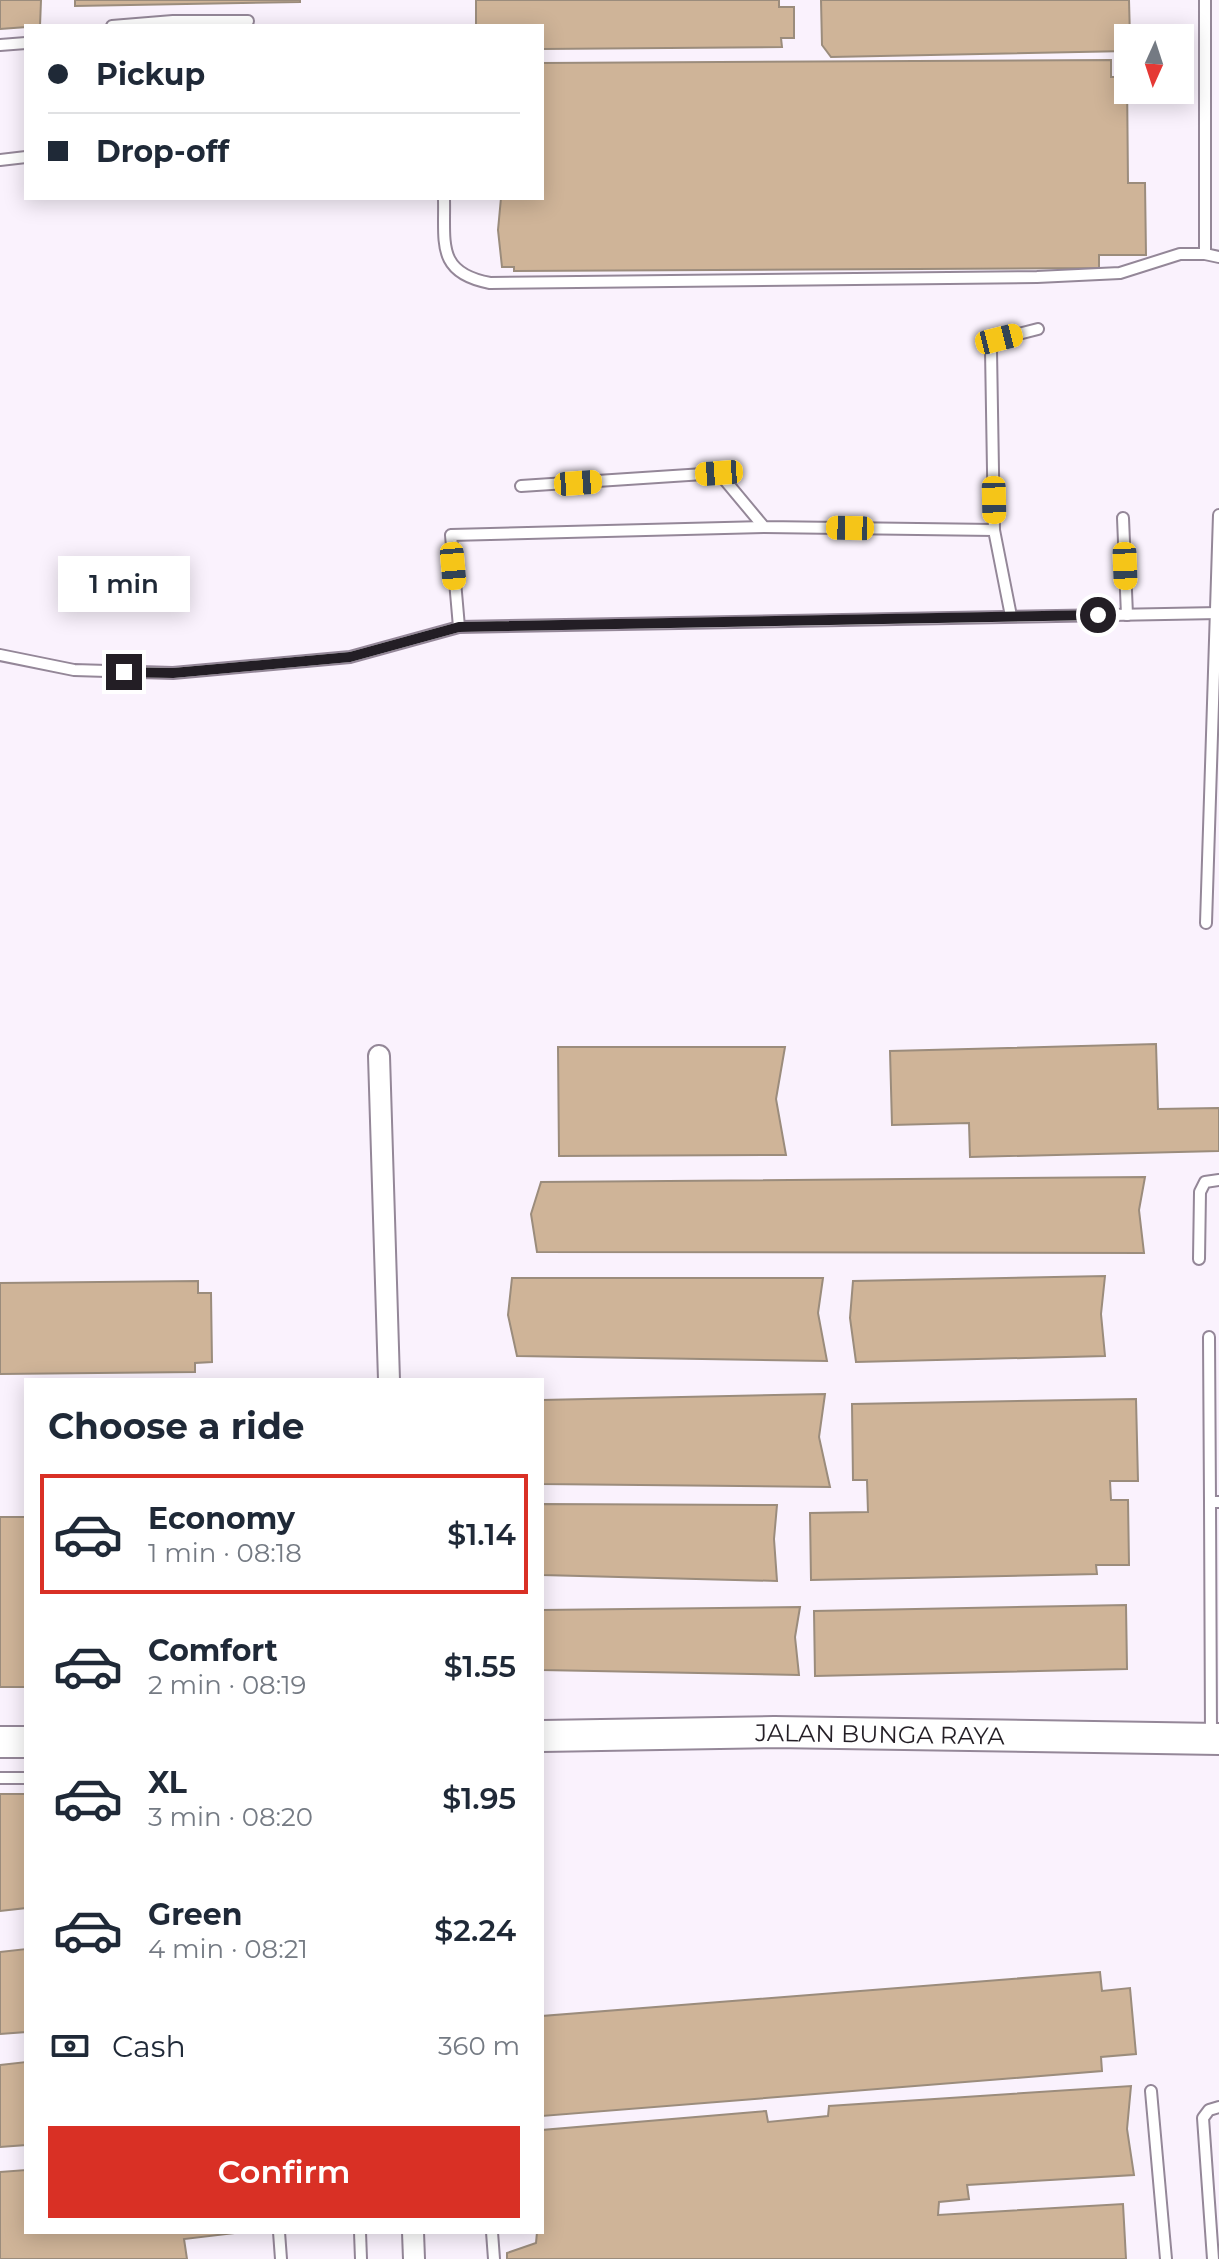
<!DOCTYPE html>
<meta charset="utf-8">
<style>
:root{--surface:#fff;--page:#f6f6f7;--text:#1f2937;--muted:#747a83;--line:#e0e1e3;--accent:#d93025}
body{margin:0;font-family:Montserrat,sans-serif;background:var(--page);color:var(--text);height:100vh;display:flex;flex-direction:column;font-size:30px;white-space:nowrap}
*{box-sizing:border-box;margin:0}
p{font-size:26px;color:var(--muted)}
.icon{flex:none;width:44px;height:44px;fill:none;stroke:currentColor;stroke-width:2;stroke-linecap:round;stroke-linejoin:round}
.map{position:relative;flex:1;overflow:hidden}
.details{position:absolute;left:24px;top:1378px;width:520px;height:856px;display:flex;flex-direction:column;background:var(--surface);border-radius:0px;box-shadow:0 4px 20px #0003}
.details>*{flex:none}
.hud{position:absolute;left:24px;top:24px;width:520px;height:176px;border-radius:0px;box-shadow:0 4px 20px #0003;display:grid;align-content:center;height:176px;padding:0 24px;background:var(--surface)}
.needle{width:52px;rotate:183deg}
.buttons{position:absolute;left:1114px;top:24px;display:grid;gap:16px}
.buttons a{display:grid;place-items:center;width:80px;height:80px;border-radius:0px;background:var(--surface);box-shadow:0 4px 20px #0003;font-size:40px}
.end{position:absolute;width:36px;height:36px;margin:-18px;border:10px solid #231e25;background:#fff;box-shadow:0 0 0 4px #fff}
.from{border-radius:50%}
.bubble{position:absolute;height:56px;border-radius:0px;background:var(--surface);box-shadow:0 4px 20px #0003;font-size:26px;font-weight:600;line-height:56px;text-align:center}
.car{position:absolute;width:24px;height:48px;margin:-24px -12px;border-radius:10px;box-shadow:0 0 6px 2px #0007;background:linear-gradient(#f5c518 24%,#345 0 40%,#f5c518 0 76%,#345 0 86%,#f5c518 0)}
.hud b{display:flex;align-items:center;gap:28px;height:76px;font-size:30px}
.hud b+b{border-top:2px solid var(--line)}
.hud i{width:20px;height:20px;background:var(--text)}
ul{padding:0;list-style:none}
li{display:flex;align-items:center;gap:24px;height:120px;margin:0 16px 12px;padding:0 8px;border:4px solid transparent;border-radius:0px}
li div{flex:1}
li b{display:block;font-size:30px}
li em{font-style:normal;font-weight:600}
li.active{border-color:var(--accent)}
li>.icon{width:72px;height:72px;stroke-width:1.5}
h2{padding:0 24px;font-size:36px;line-height:96px}
.pay{display:flex;align-items:center;gap:20px;height:88px;padding:0 24px;font-size:30px}
.pay p{margin-inline-start:auto}
.primary-button{display:flex;gap:16px;margin-top:auto;padding:16px 24px}
.primary-button a{flex:1;height:92px;border-radius:0px;background:var(--accent);color:#fff;font-size:32px;font-weight:600;line-height:92px;text-align:center}
.map>svg:first-child{display:block}
</style>
<div class="map">
<svg width="1219" height="2259" viewBox="0 0 1219 2259">
<rect width="100%" height="100%" fill="#faf2fd"/>
<g fill="#cfb498" stroke="#9b8c7c" stroke-width="2">
<polygon points="0,0 41,0 40,26 0,29"/>
<polygon points="75,0 300,0 300,2 75,6"/>
<polygon points="476,0 779,0 779,7 794,7 794,38 781,38 782,47 542,49 542,26 476,26"/>
<polygon points="821,0 1129,0 1130,38 1128,51 831,57 822,45"/>
<polygon points="1111,60 1111,77 1127,77 1128,183 1145,183 1146,255 1099,255 1099,268 514,271 514,267 502,267 498,230 501,198 542,198 542,63"/>
<polygon points="1156,1044 1158,1109 1219,1108 1219,1151 970,1157 969,1123 892,1125 890,1051"/>
<polygon points="558,1047 785,1047 776,1099 786,1155 559,1156"/>
<polygon points="1145,1177 1139,1210 1144,1253 537,1252 531,1214 541,1182"/>
<polygon points="1105,1276 1101,1314 1105,1356 856,1362 850,1318 853,1281"/>
<polygon points="512,1278 823,1278 818,1313 827,1361 517,1356 508,1315"/>
<polygon points="198,1281 198,1293 211,1293 212,1362 195,1363 195,1372 0,1374 0,1283"/>
<polygon points="825,1394 819,1437 830,1487 542,1484 542,1400"/>
<polygon points="1136,1399 1138,1481 1110,1481 1111,1500 1128,1500 1129,1565 1096,1565 1097,1574 811,1580 810,1513 868,1512 867,1480 853,1480 852,1404"/>
<polygon points="542,1504 777,1505 774,1539 777,1581 542,1575"/>
<rect x="0" y="1517" width="26" height="170"/>
<polygon points="1126,1605 1127,1669 815,1676 814,1611"/>
<polygon points="800,1607 795,1637 799,1675 542,1670 542,1610"/>
<polygon points="0,1794 26,1794 26,1908 0,1911"/>
<polygon points="26,1949 26,2032 0,2034 0,1952"/>
<polygon points="1100,1972 1102,1991 1130,1988 1136,2054 1101,2057 1102,2071 542,2116 542,2016"/>
<polygon points="26,2062 26,2145 0,2147 0,2065"/>
<polygon points="1131,2086 1127,2129 1134,2175 967,2185 969,2199 939,2202 938,2215 1123,2204 1126,2259 507,2259 507,2253 536,2243 537,2232 542,2232 542,2130 766,2111 768,2122 828,2116 829,2106"/>
<polygon points="26,2170 26,2232 243,2232 184,2239 187,2259 0,2259 0,2172"/>
</g>
<g fill="none" stroke-linecap="round" stroke-linejoin="round">
<g stroke="#948798" stroke-width="14">
<g id="lane">
<polyline points="1205,0 1205,254 1219,257"/>
<polyline points="112,26 173,21 248,21"/>
<polyline points="0,45 26,43"/>
<polyline points="0,160 26,157"/>
<path d="M444 198C445 243 436 273 490 283L1037 277 1120 273 1180 254H1205"/>
<polyline points="521,486 719,473 764,527 994,530 1011,616"/>
<polyline points="1123,518 1127,615"/>
<polyline points="994,530 991,350 999,339 1038,329"/>
<polyline points="459,627 451,535 764,527"/>
<polyline points="0,655 74,670 173,673 350,657 459,627 1219,613"/>
<polyline points="1206,923 1219,515"/>
<polyline points="1199,1259 1200,1192 1205,1182 1219,1180"/>
<polyline points="1209,1337 1210,1502"/>
<polyline points="1211,1735 1210,1502 1219,1502"/>
<polyline points="0,1778 26,1778"/>
<polyline points="1151,2091 1166,2259"/>
<polyline points="279,2232 281,2259"/>
<polyline points="360,2232 361,2259"/>
<polyline points="492,2232 494,2259"/>
<polyline points="1213,2259 1203,2118 1209,2110 1219,2107"/>
</g>
</g>
<g stroke="#948798" stroke-width="24">
<g id="street">
<polyline points="379,1056 389,1380"/>
<polyline points="413,2232 414,2259"/>
</g>
</g>
<g stroke="#948798" stroke-width="34">
<g id="secondary">
<path id="s1" d="M542 1736 774 1732 1219 1739"/>
<polyline points="0,1742 26,1742"/>
</g>
</g>
<use href="#lane" stroke="#fff" stroke-width="10"/>
<use href="#street" stroke="#fff" stroke-width="20"/>
<use href="#secondary" stroke="#fff" stroke-width="30"/>
</g>
<g fill="none" stroke-linecap="round" stroke-linejoin="round">
<polyline stroke="#231e25" stroke-width="10" points="124,672 173,673 350,657 459,627 1098,615"/>
</g>
<g text-anchor="middle" dominant-baseline="central" stroke-width="6" stroke-linejoin="round" paint-order="stroke">
<g font-size="24" fill="#231e25" stroke="#fff">
<text stroke="none"><textPath href="#s1" startOffset="338">JALAN BUNGA RAYA</textPath></text>
</g>
</g>
</svg>
<div class="buttons">
<a><svg class="needle" viewBox="-14 -14 28 28"><path d="M0-13l5 13h-10z" fill="#e53935"/><path d="M0 13l5-13h-10z" fill="#747a83"/></svg></a>
</div>
<i class="end from" style="left:1098px;top:615px"></i>
<i class="end" style="left:124px;top:672px"></i>
<div class="bubble" style="left:58px;top:556px;width:132px">1 min</div>
<i class="car" style="left:999px;top:339px;rotate:76deg"></i>
<i class="car" style="left:719px;top:473px;rotate:266deg"></i>
<i class="car" style="left:578px;top:483px;rotate:86deg"></i>
<i class="car" style="left:994px;top:500px;rotate:179deg"></i>
<i class="car" style="left:850px;top:528px;rotate:271deg"></i>
<i class="car" style="left:453px;top:566px;rotate:175deg"></i>
<i class="car" style="left:1125px;top:566px;rotate:178deg"></i>
<div class="hud">
<b><i class="from"></i>Pickup</b>
<b><i></i>Drop-off</b>
</div>
<section class="details">
<h2>Choose a ride</h2>
<ul>
<li class="active"><svg class="icon" aria-label="car" viewBox="0 0 24 24"><path d="M5 17H2v-5l4-1 3-4h7l3 4 3 1v5h-3M9 17h6M6 11h13"/><circle cx="7" cy="17" r="2"/><circle cx="17" cy="17" r="2"/></svg><div><b>Economy</b><p>1 min · 08:18</p></div><em>$1.14</em></li>
<li><svg class="icon" aria-label="car" viewBox="0 0 24 24"><path d="M5 17H2v-5l4-1 3-4h7l3 4 3 1v5h-3M9 17h6M6 11h13"/><circle cx="7" cy="17" r="2"/><circle cx="17" cy="17" r="2"/></svg><div><b>Comfort</b><p>2 min · 08:19</p></div><em>$1.55</em></li>
<li><svg class="icon" aria-label="car" viewBox="0 0 24 24"><path d="M5 17H2v-5l4-1 3-4h7l3 4 3 1v5h-3M9 17h6M6 11h13"/><circle cx="7" cy="17" r="2"/><circle cx="17" cy="17" r="2"/></svg><div><b>XL</b><p>3 min · 08:20</p></div><em>$1.95</em></li>
<li><svg class="icon" aria-label="car" viewBox="0 0 24 24"><path d="M5 17H2v-5l4-1 3-4h7l3 4 3 1v5h-3M9 17h6M6 11h13"/><circle cx="7" cy="17" r="2"/><circle cx="17" cy="17" r="2"/></svg><div><b>Green</b><p>4 min · 08:21</p></div><em>$2.24</em></li>
</ul>
<div class="pay"><svg class="icon" aria-label="cash" viewBox="0 0 24 24"><path d="M3 7h18v10H3z"/><circle cx="12" cy="12" r="2"/></svg>Cash<p>360 m</p></div>
<div class="primary-button"><a>Confirm</a></div>
</section>
</div>
